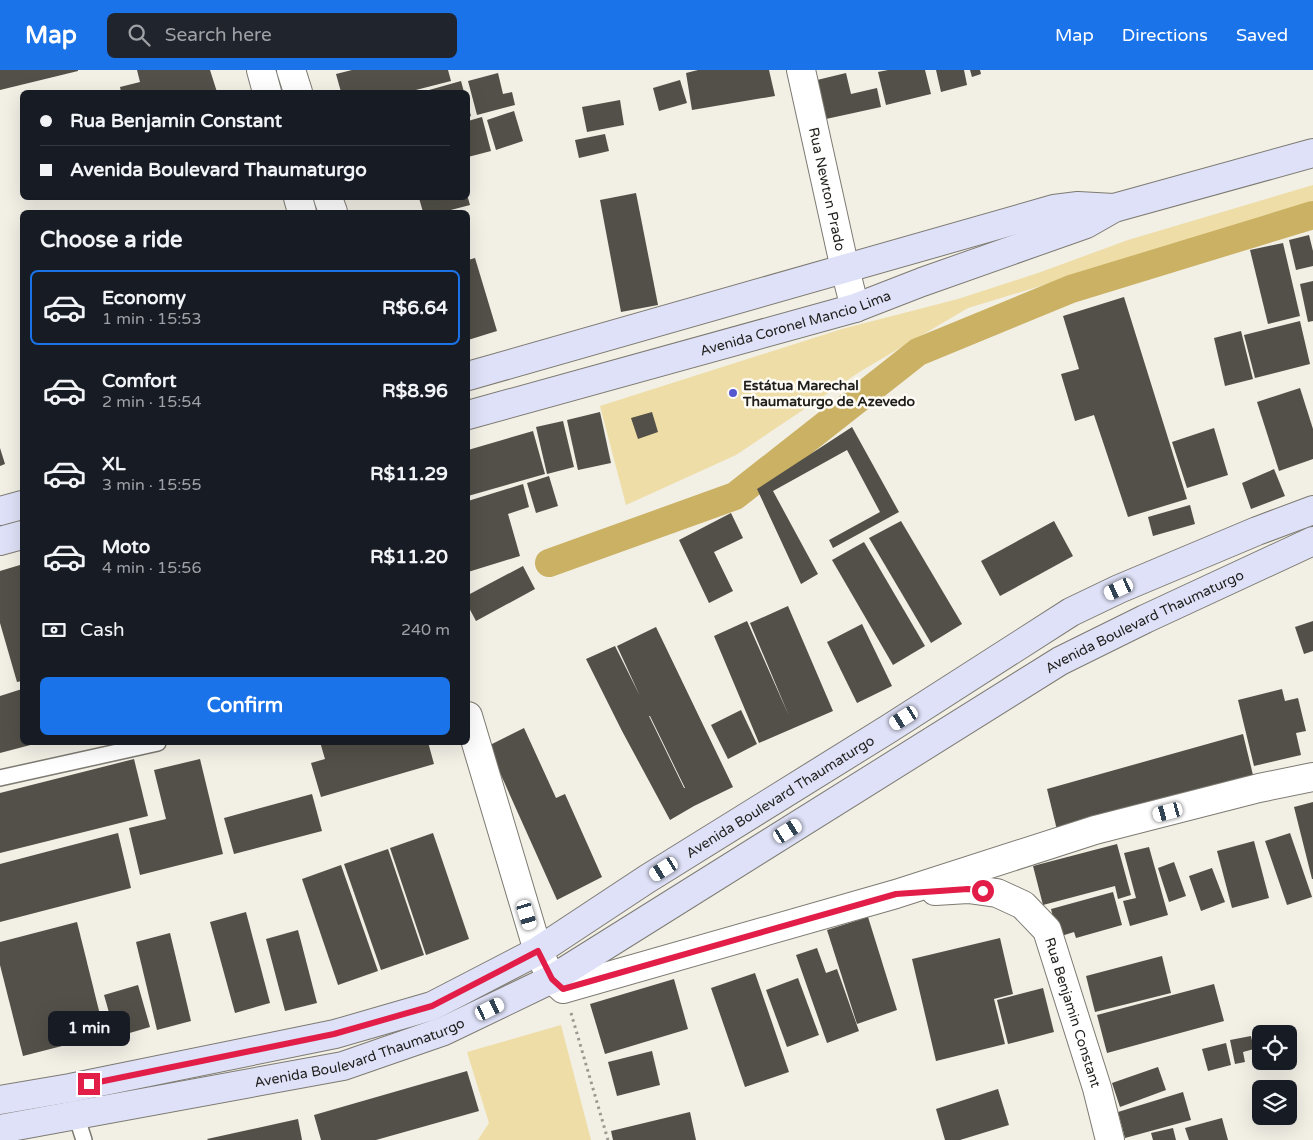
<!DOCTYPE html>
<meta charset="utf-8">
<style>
:root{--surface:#171b24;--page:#20242c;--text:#f1f3f6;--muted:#9ea1a6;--line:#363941;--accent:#1a73e8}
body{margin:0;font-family:"Varela Round",sans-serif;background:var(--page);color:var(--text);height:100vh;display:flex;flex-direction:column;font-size:19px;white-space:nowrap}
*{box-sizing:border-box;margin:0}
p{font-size:16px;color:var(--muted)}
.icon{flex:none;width:28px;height:28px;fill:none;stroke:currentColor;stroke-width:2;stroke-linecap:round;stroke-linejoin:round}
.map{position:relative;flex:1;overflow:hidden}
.sheet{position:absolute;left:20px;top:140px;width:450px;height:535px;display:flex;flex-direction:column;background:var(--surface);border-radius:8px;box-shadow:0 5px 20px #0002}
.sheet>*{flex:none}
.top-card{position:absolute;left:20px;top:20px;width:450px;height:110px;border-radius:8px;box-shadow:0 5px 20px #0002;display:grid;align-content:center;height:110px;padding:0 20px;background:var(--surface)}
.tools{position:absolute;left:1252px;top:955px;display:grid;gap:10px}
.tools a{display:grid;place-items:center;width:45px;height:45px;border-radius:8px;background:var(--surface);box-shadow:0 5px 20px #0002;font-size:25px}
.end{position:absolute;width:22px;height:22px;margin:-11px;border:6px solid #e11d48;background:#fff;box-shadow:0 0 0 2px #fff}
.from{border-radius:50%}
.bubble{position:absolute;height:35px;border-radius:8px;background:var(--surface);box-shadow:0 5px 20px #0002;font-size:16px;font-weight:800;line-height:35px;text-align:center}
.car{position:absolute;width:15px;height:30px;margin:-15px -8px;border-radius:6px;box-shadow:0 0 4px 1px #0007;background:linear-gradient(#fff 24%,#345 0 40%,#fff 0 76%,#345 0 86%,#fff 0)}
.top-card b{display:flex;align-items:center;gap:18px;height:48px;font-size:19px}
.top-card b+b{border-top:1px solid var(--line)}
.top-card i{width:12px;height:12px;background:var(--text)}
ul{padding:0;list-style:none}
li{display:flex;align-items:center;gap:15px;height:75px;margin:0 10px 8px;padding:0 10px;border:2px solid transparent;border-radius:8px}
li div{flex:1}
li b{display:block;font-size:19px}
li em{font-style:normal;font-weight:800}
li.selected{border-color:var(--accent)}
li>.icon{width:45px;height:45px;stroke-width:1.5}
h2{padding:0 20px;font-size:22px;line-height:60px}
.pay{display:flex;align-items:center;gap:12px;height:55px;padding:0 20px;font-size:19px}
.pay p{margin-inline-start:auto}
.cta{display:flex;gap:10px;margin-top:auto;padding:10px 20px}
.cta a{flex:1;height:58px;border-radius:8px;background:var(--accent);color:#fff;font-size:20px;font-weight:800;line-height:58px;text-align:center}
header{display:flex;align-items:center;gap:30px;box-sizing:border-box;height:70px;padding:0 25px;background:var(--accent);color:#fff}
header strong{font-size:24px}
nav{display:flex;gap:28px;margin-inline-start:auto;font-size:18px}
.search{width:350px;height:45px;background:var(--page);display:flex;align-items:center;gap:12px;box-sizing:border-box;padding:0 18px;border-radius:8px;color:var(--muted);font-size:19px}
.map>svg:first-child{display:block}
</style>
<header>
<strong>Map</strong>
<div class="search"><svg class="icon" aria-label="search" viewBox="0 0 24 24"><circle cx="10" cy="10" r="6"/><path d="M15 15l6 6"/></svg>Search here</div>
<nav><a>Map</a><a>Directions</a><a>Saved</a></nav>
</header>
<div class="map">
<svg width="1313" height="1070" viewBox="0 0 1313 1070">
<rect width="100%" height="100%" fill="#f2efe5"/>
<g fill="#eedda6">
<polygon points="1313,115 1313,133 968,238 861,301 736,385 626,435 600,336 842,259 958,229 1038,203 1128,170"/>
<polygon points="561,955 591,1070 478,1070 489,1053 467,982"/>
</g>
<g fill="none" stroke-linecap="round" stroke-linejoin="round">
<polyline stroke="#cbb164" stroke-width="28" points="549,493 735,426 918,282 1071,219 1313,145"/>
</g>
<g fill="#525048" fill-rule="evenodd">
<polygon points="0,0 78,0 78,1 0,20"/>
<polygon points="137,0 210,0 217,22 121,22 120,17 140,12"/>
<polygon points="352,0 448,0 451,11 408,22 341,22 336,4"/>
<polygon points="698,0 769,0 775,26 692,40 686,3"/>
<polygon points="888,0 925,0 931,24 886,35 878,2"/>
<polygon points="936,0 964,0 967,15 941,22"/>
<polygon points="970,0 980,0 981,4 972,7"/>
<polygon points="498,3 503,24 512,22 515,35 477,45 468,11"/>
<polygon points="846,3 851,24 877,18 881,37 826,49 817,10"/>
<polygon points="680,10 687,33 659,41 653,18"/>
<polygon points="461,11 464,22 422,22"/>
<polygon points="620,30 624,55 587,62 582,37"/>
<polygon points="468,35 471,46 468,47"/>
<polygon points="514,41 523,71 496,80 487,50"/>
<polygon points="482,47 491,81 468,87 468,51"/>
<polygon points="605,64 609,81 579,88 575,70"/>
<polygon points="636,123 658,235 621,242 600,130"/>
<polygon points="419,128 468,128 470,135 443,142 423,142"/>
<polygon points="1309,165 1313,181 1313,196 1296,200 1289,170"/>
<polygon points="1283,173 1300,246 1268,254 1250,180"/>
<polygon points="475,188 497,261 468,270 468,190"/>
<polygon points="1313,211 1313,251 1308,252 1300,214"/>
<polygon points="1124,227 1187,429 1128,447 1094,345 1075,351 1061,304 1079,299 1063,246"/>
<polygon points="1300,251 1310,294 1255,308 1244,265"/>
<polygon points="1241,261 1253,309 1225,316 1214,268"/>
<polygon points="1300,318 1313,359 1313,389 1279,401 1257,332"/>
<polygon points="600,342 611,393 578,400 567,350"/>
<polygon points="652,342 658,362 638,369 631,348"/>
<polygon points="563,351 574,397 547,404 536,357"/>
<polygon points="852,357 899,442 833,478 829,470 880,442 847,380 773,421 818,504 801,514 757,419"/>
<polygon points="1214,358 1228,405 1187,418 1172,372"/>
<polygon points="533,361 545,404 468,426 468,380"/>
<polygon points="0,378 5,394 0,396"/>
<polygon points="1274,399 1285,426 1251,439 1242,413"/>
<polygon points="549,406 558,436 536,443 527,413"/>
<polygon points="523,414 529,437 508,444 520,486 468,502 468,431"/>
<polygon points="1190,435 1195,454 1153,466 1148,447"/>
<polygon points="731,443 743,468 714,482 733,521 709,533 679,470"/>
<polygon points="901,451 962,554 931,573 869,468"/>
<polygon points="1054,451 1073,486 1000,526 981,491"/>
<polygon points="864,472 925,576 893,595 832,490"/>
<polygon points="20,495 22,504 22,611 17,612 0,553 0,501"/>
<polygon points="523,496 535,519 476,551 468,536 468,525"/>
<polygon points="788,536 833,641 759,673 714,566 747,551 789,646 750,553"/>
<polygon points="1313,551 1313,581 1304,584 1295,557"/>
<polygon points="862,554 892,616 857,633 827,572"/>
<path d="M656 557 733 717 694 736 670 750 622 661 586 589 615 576 640 626 617 576ZM649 646H650L685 718H684Z"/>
<polygon points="22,619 22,672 38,673 0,683 0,626"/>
<polygon points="1282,619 1285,631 1298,628 1306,661 1296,663 1301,685 1254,696 1238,630"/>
<polygon points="741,640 757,674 728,689 711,655"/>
<polygon points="524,658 556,728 565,724 602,807 557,830 488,676"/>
<polygon points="1243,664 1253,705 1057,760 1047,719"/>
<polygon points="320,672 428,672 434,694 321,727 311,693 325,689"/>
<polygon points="134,689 148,746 0,783 0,723"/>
<polygon points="200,689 223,784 140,805 129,758 166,749 154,700"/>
<polygon points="312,724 322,761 234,784 224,748"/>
<polygon points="1313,732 1313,809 1312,809 1294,737"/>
<polygon points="118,763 131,818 0,852 0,794"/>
<polygon points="433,763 469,869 426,885 390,778"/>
<polygon points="1290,763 1312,827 1287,835 1265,771"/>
<polygon points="1254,771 1269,828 1232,838 1217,781"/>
<polygon points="1117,774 1131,825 1118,829 1115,816 1043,835 1033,796"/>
<polygon points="1149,777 1168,845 1130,856 1123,831 1136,828 1124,783"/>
<polygon points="388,779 424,885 381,900 344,794"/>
<polygon points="1174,792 1186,826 1169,832 1158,798"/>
<polygon points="341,795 378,901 338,915 302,809"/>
<polygon points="1212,798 1225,832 1201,841 1189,806"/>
<polygon points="1113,822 1122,855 1076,868 1074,862 1058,867 1051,839"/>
<polygon points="246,842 270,933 235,943 210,852"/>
<polygon points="868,847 897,940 857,954 827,860"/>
<polygon points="77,852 105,965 23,986 0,895 0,872"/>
<polygon points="298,860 317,933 285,941 266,869"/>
<polygon points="170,863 191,951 157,960 136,872"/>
<polygon points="1000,868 1013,924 994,929 1005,974 936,991 912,889"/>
<polygon points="817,878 826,903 837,899 859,961 827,973 796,885"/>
<polygon points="1162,886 1171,923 1095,942 1086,906"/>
<polygon points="755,903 789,1002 745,1017 711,918"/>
<polygon points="798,908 819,965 787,977 766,920"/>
<polygon points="674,909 688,959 605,984 590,934"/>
<polygon points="1214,914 1224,951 1107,983 1097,945"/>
<polygon points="138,915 150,957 116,967 104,925"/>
<polygon points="1043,918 1054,962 1008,974 997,930"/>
<polygon points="1251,966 1254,979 1243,982 1245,992 1235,994 1230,970"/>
<polygon points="1226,973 1231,995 1208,1001 1202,979"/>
<polygon points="652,981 660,1015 617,1026 608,992"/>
<polygon points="1158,997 1166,1020 1120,1037 1112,1013"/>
<polygon points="467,1001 479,1041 376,1070 321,1070 314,1045"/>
<polygon points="998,1019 1009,1055 960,1070 945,1070 936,1039"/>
<polygon points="1183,1022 1191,1050 1125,1068 1118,1042"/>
<polygon points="690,1042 696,1070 613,1070 611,1061"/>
<polygon points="1222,1048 1228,1070 1189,1070 1185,1058"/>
<polygon points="298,1049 302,1070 208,1070 207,1069"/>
<polygon points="1173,1058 1176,1070 1153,1070 1151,1063"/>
</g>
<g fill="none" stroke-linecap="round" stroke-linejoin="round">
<g stroke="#7d7a72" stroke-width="18">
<g id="lane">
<polyline points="0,708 158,673"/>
<polyline points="74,1039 84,1070"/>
</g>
</g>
<g stroke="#7d7a72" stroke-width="30">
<g id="street">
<polyline points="261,0 267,22"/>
<polyline points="291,0 298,22"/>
<path id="s1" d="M801 0 845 199 855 238"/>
<polyline points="298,128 302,142"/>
<polyline points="328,128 333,142"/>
<polyline points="468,646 538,881 552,909 563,919 896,824 1095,760 1259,718 1313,707"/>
<path id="s2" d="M935 821 968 819 997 823 1023 835 1047 860 1097 1018 1110 1070"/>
</g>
</g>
<g stroke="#7d7a72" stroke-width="30">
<g id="secondary">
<polyline points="468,306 1054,139 1078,136 1114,138"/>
<path id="s3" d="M468 345 855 238 922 212 1086 154 1114 138 1313 83"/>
<polyline points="0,441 22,435"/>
<polyline points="0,471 22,465"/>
<path id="s4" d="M0 1030 70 1018 335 964 432 936 538 881 647 809 890 658 1071 542 1119 519 1257 461 1313 440"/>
<path id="s5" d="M0 1059 343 996 444 961 552 909 1060 591 1145 549 1313 471"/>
</g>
</g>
<polyline stroke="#9a9891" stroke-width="3" stroke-dasharray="2.5 4" stroke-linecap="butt" points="571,943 608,1070"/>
<use href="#lane" stroke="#fff" stroke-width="15"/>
<use href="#street" stroke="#fff" stroke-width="28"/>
<use href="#secondary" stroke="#dee1f7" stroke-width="28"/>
</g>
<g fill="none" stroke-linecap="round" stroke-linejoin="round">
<polyline stroke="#e11d48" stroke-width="6" points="89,1014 334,964 432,936 538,881 552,909 563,919 896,824 968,819 983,821"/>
</g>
<circle fill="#5658d0" stroke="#fffcf5" stroke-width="2" cx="733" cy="323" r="5"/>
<g text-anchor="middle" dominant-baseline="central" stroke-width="5" stroke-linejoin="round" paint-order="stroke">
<g font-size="14" fill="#1f1e1b" stroke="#fffcf5">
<text stroke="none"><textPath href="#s1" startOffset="122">Rua Newton Prado</textPath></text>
<text stroke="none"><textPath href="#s3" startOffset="340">Avenida Coronel Mancio Lima</textPath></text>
<text stroke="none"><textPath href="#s5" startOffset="1268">Avenida Boulevard Thaumaturgo</textPath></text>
<text stroke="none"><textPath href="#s4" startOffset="849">Avenida Boulevard Thaumaturgo</textPath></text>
<text stroke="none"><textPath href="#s2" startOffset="212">Rua Benjamin Constant</textPath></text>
<text stroke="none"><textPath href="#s5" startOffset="368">Avenida Boulevard Thaumaturgo</textPath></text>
</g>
<g font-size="14" font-weight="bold" fill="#1f1e1b" stroke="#fffcf5" text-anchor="start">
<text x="743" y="315">Estátua Marechal<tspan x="743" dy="16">Thaumaturgo de Azevedo</tspan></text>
</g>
</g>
</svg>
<div class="tools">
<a><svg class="icon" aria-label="locate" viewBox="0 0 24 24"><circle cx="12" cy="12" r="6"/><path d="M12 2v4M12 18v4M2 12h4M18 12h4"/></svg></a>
<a><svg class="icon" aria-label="layers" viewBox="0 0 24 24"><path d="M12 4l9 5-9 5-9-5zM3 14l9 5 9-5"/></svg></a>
</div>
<i class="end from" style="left:983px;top:821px"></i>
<i class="end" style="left:89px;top:1014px"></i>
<div class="bubble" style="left:48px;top:941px;width:82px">1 min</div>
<i class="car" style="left:1119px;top:519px;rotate:245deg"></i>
<i class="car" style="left:904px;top:648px;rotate:238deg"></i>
<i class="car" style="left:1168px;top:742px;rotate:255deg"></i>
<i class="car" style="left:788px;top:761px;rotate:58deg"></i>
<i class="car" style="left:664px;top:799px;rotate:238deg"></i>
<i class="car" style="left:527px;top:845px;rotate:163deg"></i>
<i class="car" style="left:490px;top:939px;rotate:64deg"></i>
<div class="top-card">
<b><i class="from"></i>Rua Benjamin Constant</b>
<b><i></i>Avenida Boulevard Thaumaturgo</b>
</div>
<section class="sheet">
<h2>Choose a ride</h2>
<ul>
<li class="selected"><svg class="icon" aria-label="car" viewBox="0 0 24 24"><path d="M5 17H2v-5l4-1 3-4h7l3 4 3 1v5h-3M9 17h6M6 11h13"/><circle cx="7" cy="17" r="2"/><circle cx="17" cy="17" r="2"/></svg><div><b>Economy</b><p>1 min · 15:53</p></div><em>R$6.64</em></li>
<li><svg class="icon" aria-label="car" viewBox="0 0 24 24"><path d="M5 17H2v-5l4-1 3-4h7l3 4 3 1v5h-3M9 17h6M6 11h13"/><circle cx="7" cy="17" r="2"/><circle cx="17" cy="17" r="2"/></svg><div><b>Comfort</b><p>2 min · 15:54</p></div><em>R$8.96</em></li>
<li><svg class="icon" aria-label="car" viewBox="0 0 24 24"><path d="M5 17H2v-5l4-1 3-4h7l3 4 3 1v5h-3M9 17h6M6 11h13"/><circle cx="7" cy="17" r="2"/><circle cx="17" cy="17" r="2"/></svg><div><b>XL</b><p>3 min · 15:55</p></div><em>R$11.29</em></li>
<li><svg class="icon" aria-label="car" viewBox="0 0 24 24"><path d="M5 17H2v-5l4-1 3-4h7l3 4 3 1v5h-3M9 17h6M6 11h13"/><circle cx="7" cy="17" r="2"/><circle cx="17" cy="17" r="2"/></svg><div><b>Moto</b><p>4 min · 15:56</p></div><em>R$11.20</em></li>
</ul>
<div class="pay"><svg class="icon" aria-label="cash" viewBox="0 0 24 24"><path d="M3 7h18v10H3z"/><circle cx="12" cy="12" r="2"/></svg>Cash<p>240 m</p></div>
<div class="cta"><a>Confirm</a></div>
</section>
</div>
